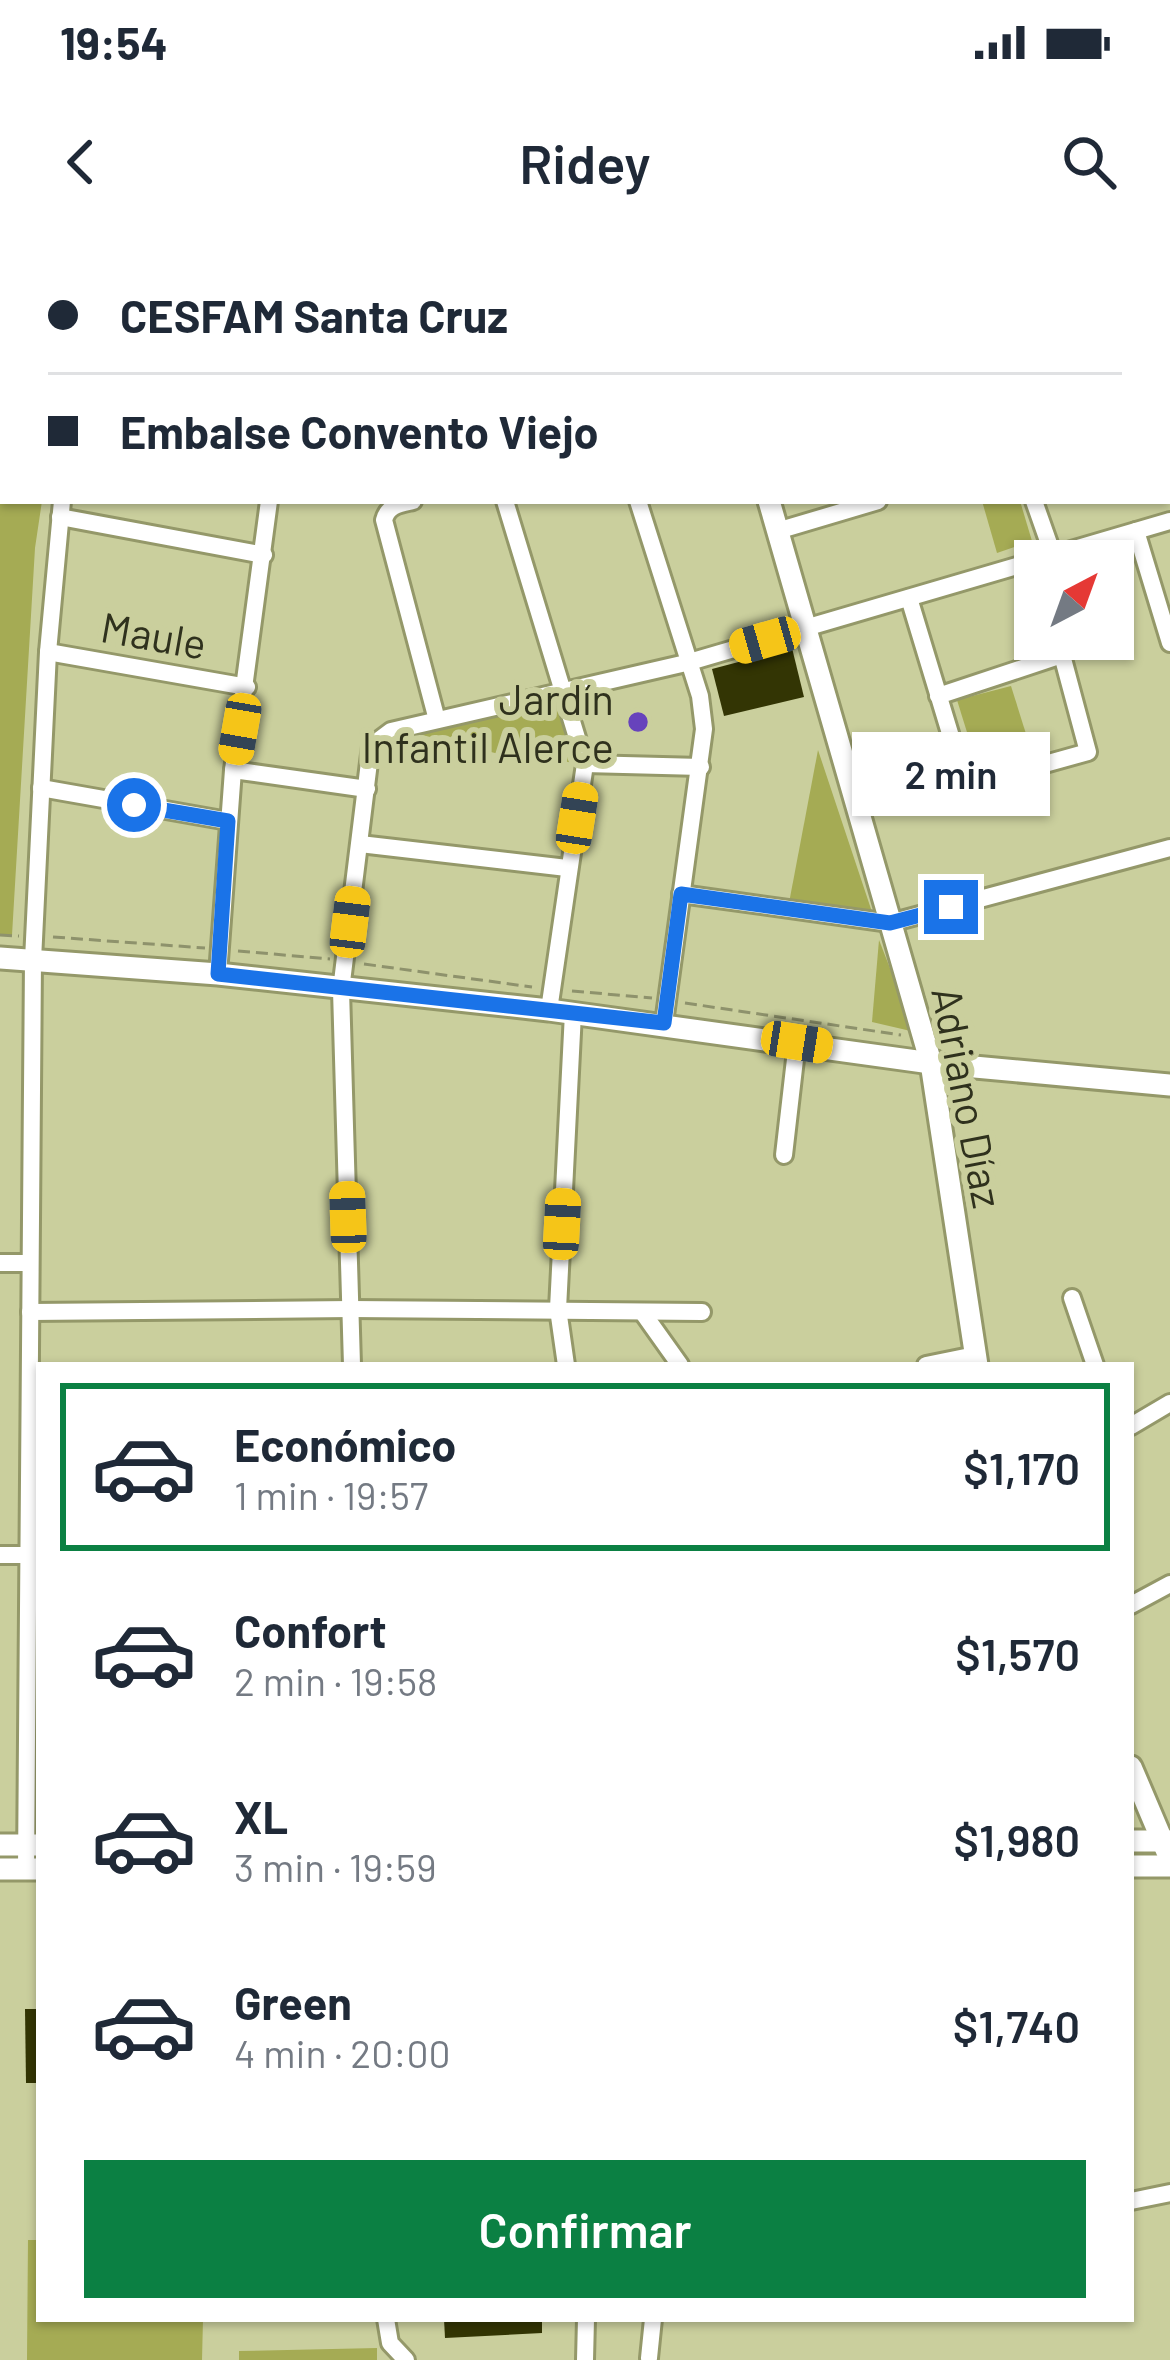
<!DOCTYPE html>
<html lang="es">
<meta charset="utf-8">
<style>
:root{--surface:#fff;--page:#f2f2f3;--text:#1f2937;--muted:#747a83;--line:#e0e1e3;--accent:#0b8043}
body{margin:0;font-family:Barlow,sans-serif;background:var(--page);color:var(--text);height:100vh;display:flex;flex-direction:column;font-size:45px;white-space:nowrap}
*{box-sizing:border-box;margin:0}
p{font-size:39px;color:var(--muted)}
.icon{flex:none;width:66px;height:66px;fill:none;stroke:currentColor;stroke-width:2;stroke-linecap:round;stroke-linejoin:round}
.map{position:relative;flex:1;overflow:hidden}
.panel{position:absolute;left:36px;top:1122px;width:1098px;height:960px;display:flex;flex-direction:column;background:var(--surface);border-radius:0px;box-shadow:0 3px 9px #0004}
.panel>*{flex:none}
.guide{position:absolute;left:0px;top:0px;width:1170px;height:264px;box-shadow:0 3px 9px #0004;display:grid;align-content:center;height:264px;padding:0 48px;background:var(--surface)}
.needle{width:78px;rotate:41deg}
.buttons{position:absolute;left:1014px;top:300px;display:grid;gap:24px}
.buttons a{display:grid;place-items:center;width:120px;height:120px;border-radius:0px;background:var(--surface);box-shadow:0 3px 9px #0004;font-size:60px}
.end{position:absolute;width:54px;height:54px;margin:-27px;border:15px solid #1a73e8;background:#fff;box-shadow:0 0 0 6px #fff}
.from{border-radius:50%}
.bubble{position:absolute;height:84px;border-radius:0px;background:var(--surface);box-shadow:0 3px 9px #0004;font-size:39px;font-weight:600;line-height:84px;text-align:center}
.car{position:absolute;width:36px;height:72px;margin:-36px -18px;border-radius:15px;box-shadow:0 0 9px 3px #0007;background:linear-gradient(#f5c518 24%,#345 0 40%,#f5c518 0 76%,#345 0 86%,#f5c518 0)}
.guide b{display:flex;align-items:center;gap:42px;height:114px;font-size:45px}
.guide b+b{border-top:3px solid var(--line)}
.guide i{width:30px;height:30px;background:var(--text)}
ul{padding:21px 0 0;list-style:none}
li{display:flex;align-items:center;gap:36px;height:168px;margin:0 24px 18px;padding:0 24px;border:6px solid transparent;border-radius:0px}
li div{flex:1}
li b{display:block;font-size:45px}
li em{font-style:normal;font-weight:600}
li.on{border-color:var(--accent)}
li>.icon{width:108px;height:108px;stroke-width:1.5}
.action{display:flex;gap:24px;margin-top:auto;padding:24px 48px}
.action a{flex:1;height:138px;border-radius:0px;background:var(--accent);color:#fff;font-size:48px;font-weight:600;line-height:138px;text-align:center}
.status{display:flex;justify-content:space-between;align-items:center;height:84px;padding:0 60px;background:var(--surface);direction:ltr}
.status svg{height:33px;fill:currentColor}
header{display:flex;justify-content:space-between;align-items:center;height:156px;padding:0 48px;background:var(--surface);font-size:54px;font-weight:600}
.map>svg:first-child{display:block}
</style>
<div class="status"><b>19:54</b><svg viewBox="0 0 49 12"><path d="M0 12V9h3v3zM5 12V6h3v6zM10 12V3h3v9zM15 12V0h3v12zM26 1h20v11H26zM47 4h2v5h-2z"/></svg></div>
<header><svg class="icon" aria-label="back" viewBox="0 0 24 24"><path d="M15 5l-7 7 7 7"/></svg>Ridey<svg class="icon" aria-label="search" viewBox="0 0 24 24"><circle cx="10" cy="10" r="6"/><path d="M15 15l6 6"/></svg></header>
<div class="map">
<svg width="1170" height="2120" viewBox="0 0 1170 2120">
<rect width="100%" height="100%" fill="#cacf9d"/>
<g fill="#a5ab54">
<polygon points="0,158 3,261 42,261 35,308 12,695 0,695"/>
<polygon points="982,261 1020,261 1032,301 997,313"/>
<polygon points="1011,446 1032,513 979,531 957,460"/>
<polygon points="558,459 576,523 495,513 414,493"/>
<polygon points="818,510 872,672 789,663"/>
<polygon points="879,700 915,792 872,782"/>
<polygon points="28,2000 39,2000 39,2079 203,2079 202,2120 27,2120"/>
<polygon points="377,2108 377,2120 239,2120 239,2111"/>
</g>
<g fill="#333504">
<polygon points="792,408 804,457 724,476 712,429"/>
<polygon points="25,1769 39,1769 39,1843 26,1843"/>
<polygon points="444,2079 542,2079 542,2093 445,2098"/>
</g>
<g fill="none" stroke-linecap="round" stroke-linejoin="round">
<g stroke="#949869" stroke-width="22">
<g id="minor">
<polyline points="236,0 237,3"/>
<polyline points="540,0 541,3"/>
<polyline points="103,1 126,3"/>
<polyline points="275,3 285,0"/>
<polyline points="1053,3 1061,0"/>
<polyline points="1167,62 1170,61"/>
<polyline points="0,136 3,137"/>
<path d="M413 261C400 264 388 265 384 280L437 480"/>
<polyline points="505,261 585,524 549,770"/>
<polyline points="638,261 700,456 704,489 664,783"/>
<polyline points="1034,261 1053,315"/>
<polyline points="60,277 264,315"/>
<polyline points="777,291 878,261"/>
<polyline points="1136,291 1170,403"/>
<polyline points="909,358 966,546 1088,512 1062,415 938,456"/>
<polyline points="48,412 247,447"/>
<polyline points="585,524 701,527"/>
<polyline points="233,530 367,549"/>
<polyline points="41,548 228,581"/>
<polyline points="360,604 567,628"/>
<polyline points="681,654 890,683 1170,608"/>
<polyline points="218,734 233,530 269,261"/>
<polyline points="784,915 797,802"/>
<polyline points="0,1023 30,1023"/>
<polyline points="1072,1058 1095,1125"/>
<polyline points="30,1072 351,1069 702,1072"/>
<polyline points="643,1073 680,1125"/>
<polyline points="352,1125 341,750 371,506 391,491 686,423 1170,281"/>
<polyline points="566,1125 558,1069 573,773"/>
<polyline points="926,1125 975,1115"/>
<polyline points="1131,1186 1170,1163"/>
<polyline points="0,1315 26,1315"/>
<polyline points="1131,1365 1170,1344"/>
<polyline points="26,1629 33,720 48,412 62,261"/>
<polyline points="1131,1961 1170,1953"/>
<polyline points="386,2079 390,2103 406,2120"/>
<polyline points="649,2118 653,2079"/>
<polyline points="585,2120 586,2079"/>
</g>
</g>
<g stroke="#949869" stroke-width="27">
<g id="major">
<polyline points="692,0 693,3"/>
<polyline points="769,261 931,823 977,1125"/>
<polyline points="0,718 218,734 549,770 931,823 1170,845"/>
<polyline points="1131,1527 1170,1619"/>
<polyline points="1131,1601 1170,1601"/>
<polyline points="0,1605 39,1605"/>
<polyline points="1131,1626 1170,1626"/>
<polyline points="0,1629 39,1629"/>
</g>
</g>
<g stroke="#8e926c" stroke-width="3" stroke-dasharray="12 6" stroke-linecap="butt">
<polyline points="0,695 19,696"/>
<polyline points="53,697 205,708"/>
<polyline points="238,711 330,719"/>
<polyline points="364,724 532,747"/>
<polyline points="572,751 652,758"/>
<polyline points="685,763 901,795"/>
</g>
<use href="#minor" stroke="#fff" stroke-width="16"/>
<use href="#major" stroke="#fff" stroke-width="21"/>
</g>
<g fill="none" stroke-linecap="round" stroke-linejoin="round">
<polyline stroke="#1a73e8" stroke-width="15" points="134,565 228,581 218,734 664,783 681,654 890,683 951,667"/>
</g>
<circle fill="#6743bc" stroke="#cacf9d" stroke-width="4.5" cx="638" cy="482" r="12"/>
<g text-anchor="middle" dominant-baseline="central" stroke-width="12" stroke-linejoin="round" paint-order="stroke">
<g font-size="42" fill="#2f311d" stroke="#cacf9d">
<text transform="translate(154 394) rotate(10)">Maule</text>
<text transform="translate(969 857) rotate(79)">Adriano Díaz</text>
</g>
<g font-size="42" fill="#2f311d" stroke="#cacf9d" text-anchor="end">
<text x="614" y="458">Jardín<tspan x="614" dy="48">Infantil Alerce</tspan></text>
</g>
</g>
</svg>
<div class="buttons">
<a><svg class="needle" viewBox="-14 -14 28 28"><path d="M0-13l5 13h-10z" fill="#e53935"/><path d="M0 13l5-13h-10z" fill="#747a83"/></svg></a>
</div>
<i class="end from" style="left:134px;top:565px"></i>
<i class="end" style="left:951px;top:667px"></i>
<div class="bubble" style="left:852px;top:492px;width:198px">2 min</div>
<i class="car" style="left:765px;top:400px;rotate:254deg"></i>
<i class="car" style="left:240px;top:489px;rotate:190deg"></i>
<i class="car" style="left:577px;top:578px;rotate:9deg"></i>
<i class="car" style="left:350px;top:682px;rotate:7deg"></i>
<i class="car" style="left:797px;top:802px;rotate:99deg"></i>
<i class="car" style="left:348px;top:977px;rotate:358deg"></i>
<i class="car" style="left:562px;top:984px;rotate:3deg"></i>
<div class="guide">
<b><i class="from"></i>CESFAM Santa Cruz</b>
<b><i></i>Embalse Convento Viejo</b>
</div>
<section class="panel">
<ul>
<li class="on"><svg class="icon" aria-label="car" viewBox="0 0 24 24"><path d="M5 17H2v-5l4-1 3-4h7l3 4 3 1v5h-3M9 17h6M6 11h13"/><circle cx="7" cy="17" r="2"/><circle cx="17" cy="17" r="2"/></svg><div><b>Económico</b><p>1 min · 19:57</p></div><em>$1,170</em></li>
<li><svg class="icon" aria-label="car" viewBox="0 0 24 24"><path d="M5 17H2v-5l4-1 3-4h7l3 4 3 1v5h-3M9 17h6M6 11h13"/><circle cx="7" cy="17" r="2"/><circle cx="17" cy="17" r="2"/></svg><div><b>Confort</b><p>2 min · 19:58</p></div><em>$1,570</em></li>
<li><svg class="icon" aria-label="car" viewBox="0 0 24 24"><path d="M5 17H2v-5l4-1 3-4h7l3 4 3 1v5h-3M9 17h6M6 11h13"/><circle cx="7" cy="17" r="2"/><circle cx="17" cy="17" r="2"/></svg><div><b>XL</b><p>3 min · 19:59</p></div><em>$1,980</em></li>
<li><svg class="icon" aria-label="car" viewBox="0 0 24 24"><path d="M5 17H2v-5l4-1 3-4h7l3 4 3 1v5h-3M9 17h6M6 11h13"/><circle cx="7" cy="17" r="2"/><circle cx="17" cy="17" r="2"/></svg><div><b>Green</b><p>4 min · 20:00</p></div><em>$1,740</em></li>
</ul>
<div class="action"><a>Confirmar</a></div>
</section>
</div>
